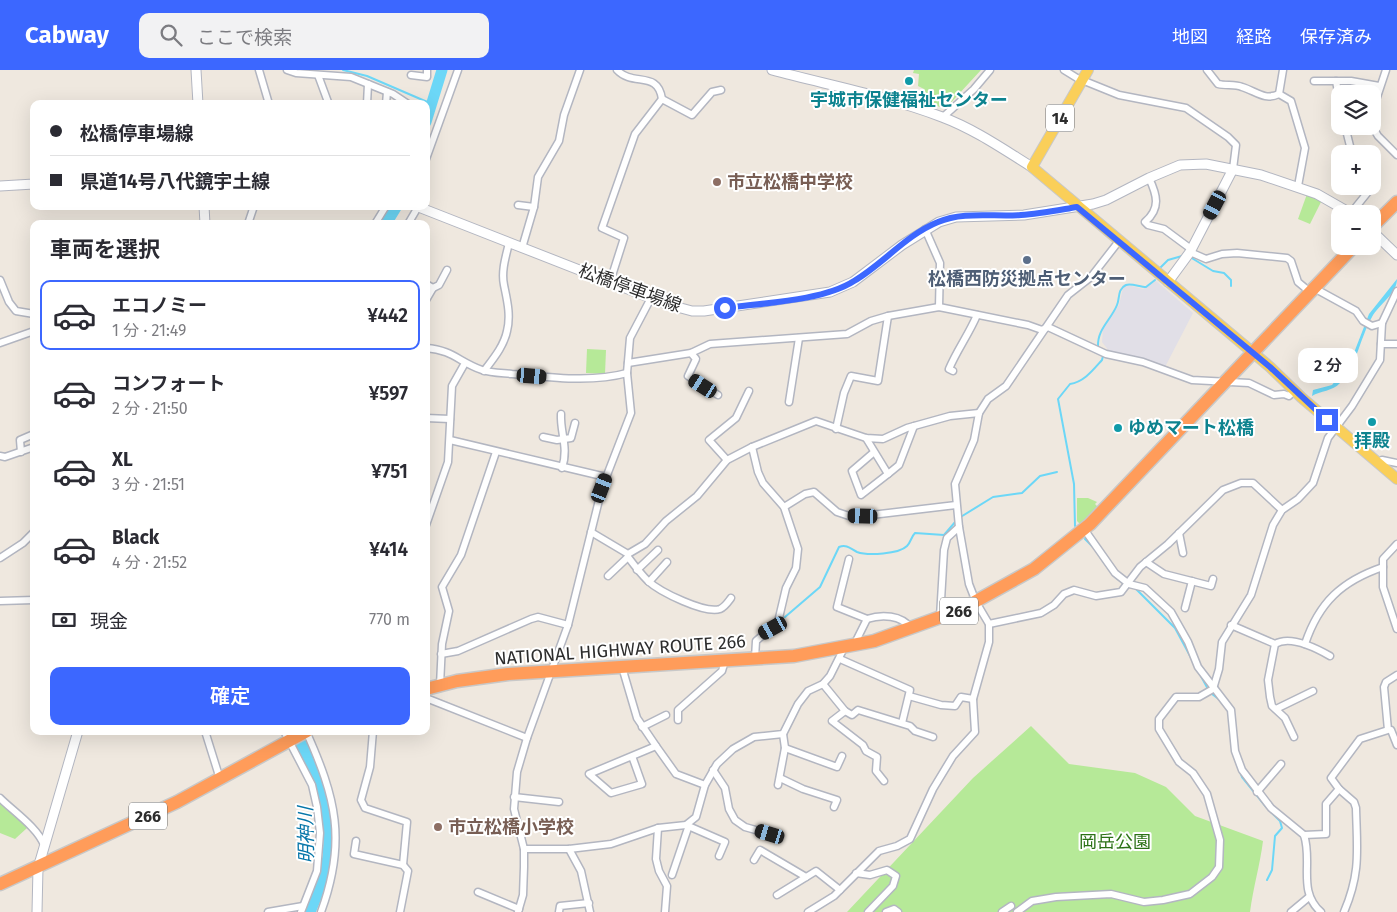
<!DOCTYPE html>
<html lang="ja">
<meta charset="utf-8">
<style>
:root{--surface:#fff;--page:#f2f2f3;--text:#2b2b33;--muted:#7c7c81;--line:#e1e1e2;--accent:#3c67ff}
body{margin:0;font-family:"Fira Sans","Noto Sans JP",sans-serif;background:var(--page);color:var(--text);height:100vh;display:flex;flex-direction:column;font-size:19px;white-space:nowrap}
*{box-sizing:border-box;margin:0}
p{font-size:16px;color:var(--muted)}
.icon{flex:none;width:28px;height:28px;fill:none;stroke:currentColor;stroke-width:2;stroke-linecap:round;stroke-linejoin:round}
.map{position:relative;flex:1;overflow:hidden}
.side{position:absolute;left:30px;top:150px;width:400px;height:515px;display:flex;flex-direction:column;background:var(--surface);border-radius:10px;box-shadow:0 5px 20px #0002}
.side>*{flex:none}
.top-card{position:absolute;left:30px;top:30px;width:400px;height:110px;border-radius:10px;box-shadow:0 5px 20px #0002;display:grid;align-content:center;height:110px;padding:0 20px;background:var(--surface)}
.buttons{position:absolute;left:1331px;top:15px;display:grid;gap:10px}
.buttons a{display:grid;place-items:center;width:50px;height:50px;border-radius:10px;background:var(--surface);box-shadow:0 5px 20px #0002;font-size:25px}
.end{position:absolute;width:22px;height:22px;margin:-11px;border:6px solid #3c67ff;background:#fff;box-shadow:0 0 0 2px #fff}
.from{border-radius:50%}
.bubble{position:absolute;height:35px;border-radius:10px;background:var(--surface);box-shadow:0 5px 20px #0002;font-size:16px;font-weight:600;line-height:35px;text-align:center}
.car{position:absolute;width:15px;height:30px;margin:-15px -8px;border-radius:6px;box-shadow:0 0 4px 1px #0007;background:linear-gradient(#222 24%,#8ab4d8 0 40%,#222 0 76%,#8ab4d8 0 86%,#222 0)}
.top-card b{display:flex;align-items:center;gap:18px;height:48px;font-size:19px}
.top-card b+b{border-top:1px solid var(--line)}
.top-card i{width:12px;height:12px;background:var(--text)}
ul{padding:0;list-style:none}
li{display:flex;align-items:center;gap:15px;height:70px;margin:0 10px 8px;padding:0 10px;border:2px solid transparent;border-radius:10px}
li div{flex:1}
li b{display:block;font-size:19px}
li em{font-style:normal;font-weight:600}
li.selected{border-color:var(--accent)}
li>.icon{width:45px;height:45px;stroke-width:1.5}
h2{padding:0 20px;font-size:22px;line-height:60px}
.pay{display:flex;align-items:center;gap:12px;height:55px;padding:0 20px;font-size:19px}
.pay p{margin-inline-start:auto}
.primary-button{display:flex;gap:10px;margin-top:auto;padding:10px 20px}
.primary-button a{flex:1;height:58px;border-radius:10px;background:var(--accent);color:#fff;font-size:20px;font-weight:600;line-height:58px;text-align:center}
header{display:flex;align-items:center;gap:30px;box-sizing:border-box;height:70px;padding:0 25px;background:var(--accent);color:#fff}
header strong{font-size:24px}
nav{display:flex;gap:28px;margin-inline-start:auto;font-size:18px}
.search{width:350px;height:45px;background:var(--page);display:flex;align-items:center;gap:12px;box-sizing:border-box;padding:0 18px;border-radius:10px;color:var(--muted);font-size:19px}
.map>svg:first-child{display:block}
</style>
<header>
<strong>Cabway</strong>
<div class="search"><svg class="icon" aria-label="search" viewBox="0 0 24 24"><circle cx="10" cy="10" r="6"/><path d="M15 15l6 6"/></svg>ここで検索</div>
<nav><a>地図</a><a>経路</a><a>保存済み</a></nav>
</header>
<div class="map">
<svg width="1397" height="842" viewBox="0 0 1397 842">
<rect width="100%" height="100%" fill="#efe8df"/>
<polygon fill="#e1dfe7" points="1156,211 1193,243 1165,297 1136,287 1112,285 1102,272 1103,258 1119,235 1124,214 1143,219"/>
<g fill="#b6e998">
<polygon points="914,0 981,0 945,39 921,30 924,19 918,16 919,4 913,3"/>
<polygon points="1307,124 1322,130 1310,154 1298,149"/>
<polygon points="587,279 606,280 605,304 586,303"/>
<polygon points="1077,428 1088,428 1097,432 1095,434 1098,437 1080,454 1077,451"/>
<path d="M1031 656 1069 694 1135 703 1166 717 1195 746 1263 771C1260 795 1253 818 1250 842H847L973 708Z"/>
<polygon points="0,730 19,748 27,758 15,769 0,763"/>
</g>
<path fill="#6cd7f7" d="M1397 209C1397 224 1379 234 1372 247 1360 268 1357 295 1340 313 1333 321 1320 321 1312 326L1313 320 1332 315 1350 293 1369 244Z"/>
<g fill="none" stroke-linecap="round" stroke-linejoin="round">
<g stroke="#6cd7f7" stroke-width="2">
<polyline points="343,0 367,6 432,34"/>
<polyline points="1190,187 1213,201 1224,203 1231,210 1231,216"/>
<polyline points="1159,199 1168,190 1182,186"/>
<path d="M1098 277C1097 259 1111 250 1117 235 1120 229 1117 219 1126 215 1131 213 1140 217 1146 217L1155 210"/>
<polyline points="959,448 993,427 1022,423 1040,406 1057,402"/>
<path d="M1075 456 1074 414 1058 329 1070 314C1084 312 1093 300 1102 290L1103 286"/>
<polyline points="1085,469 1093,477"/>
<polyline points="1100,487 1110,501"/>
<polyline points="1115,507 1123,513"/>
<polyline points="1135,518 1175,558 1209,621"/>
<path d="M785 547 820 517 839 477C847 474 851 479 857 482 868 486 899 484 907 476 911 472 911 467 915 463L944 465 956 451"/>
<polyline points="1212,624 1220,630"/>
<polyline points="1233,684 1242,707 1267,738"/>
<polyline points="1267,810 1272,800 1275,766 1282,758 1280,751 1271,742"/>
</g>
<g stroke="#6cd7f7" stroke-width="11">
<polyline points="426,52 442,0"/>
<polyline points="386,154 397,136"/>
<path d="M295 661C316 704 337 749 326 798 322 813 316 828 310 842"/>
</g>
<g stroke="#b3b6c1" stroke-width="9">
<g id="street">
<polyline points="259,0 269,34"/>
<polyline points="287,0 296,3 351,7 393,24 408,34"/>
<path d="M617 0C633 17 658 0 662 29"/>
<polyline points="1064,0 1077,8 1119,25 1186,38 1228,67 1236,75 1233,99"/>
<path d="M1207 0 1218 14C1226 16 1235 14 1242 17 1256 21 1264 31 1279 24L1291 31 1305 78 1298 116"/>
<polyline points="318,5 328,32"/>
<polyline points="411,5 427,7 427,0"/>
<polyline points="1314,11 1336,11 1340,33"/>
<polyline points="1336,11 1351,11 1379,16"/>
<polyline points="1279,24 1283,0"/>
<polyline points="367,34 368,14"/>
<polyline points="386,34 387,22"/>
<polyline points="1372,42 1386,0"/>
<polyline points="943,47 974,19 990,0"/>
<polyline points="1345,56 1352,84"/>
<polyline points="1372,56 1378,66 1397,85"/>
<polyline points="426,89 458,0"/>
<path d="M1149 108C1157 125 1161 138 1145 152L1148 155 1164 159 1191 179"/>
<polyline points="518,135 534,137"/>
<polyline points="1351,143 1368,122 1365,116"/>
<polyline points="248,154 254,136"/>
<polyline points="375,154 386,136"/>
<polyline points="408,154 418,137"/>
<polyline points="925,159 940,193 939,237"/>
<polyline points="522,178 534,137 538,107 559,71 564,45 580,0"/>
<polyline points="1190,182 1206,189 1222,184 1237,183 1287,188 1291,191 1298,212 1310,222"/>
<polyline points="0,210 9,232 16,241 34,244"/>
<polyline points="610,212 624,168 602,158 635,64 662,29 692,45 712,22 721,20"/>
<polyline points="426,214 433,218 426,230"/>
<polyline points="433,218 439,215 447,200"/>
<polyline points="1314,218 1356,241 1363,251 1372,256 1382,253"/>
<polyline points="0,273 34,261"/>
<polyline points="1381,274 1397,274"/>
<path d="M426 278C453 280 459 292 482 300 491 303 503 303 512 304 549 307 591 313 627 303"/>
<polyline points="691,283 696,289 688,306 718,325"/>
<polyline points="628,293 691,283 710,274 847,264 871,251 888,246 939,237 1028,255 1042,260 1048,257 1106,284 1143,292 1192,310 1249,313 1274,325 1284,324 1289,326 1295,320"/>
<path d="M484 301C493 289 504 276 507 261 511 245 507 230 504 215 501 201 506 186 509 173"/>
<path d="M953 301 949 299C957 280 969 264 977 245"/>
<polyline points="789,332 799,268"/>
<path d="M561 344C560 363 569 378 562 398"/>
<polyline points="426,348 450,349"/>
<polyline points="836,359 844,323 851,306 878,311 888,246"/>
<polyline points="543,367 557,370 571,368 575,353"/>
<polyline points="866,368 888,404 899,395 914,356"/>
<polyline points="450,370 606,407"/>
<polyline points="752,377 758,402 763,413 784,437 798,479 796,498 786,518 778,552 756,571 755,588"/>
<polyline points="21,382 20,370 34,364"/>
<polyline points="873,383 852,401 861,425 888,404"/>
<polyline points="0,386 5,387 34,377"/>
<polyline points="727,390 709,370 736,348 749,321"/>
<polyline points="1382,390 1397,393"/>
<polyline points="784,437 805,424 814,422 837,442 849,446 863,446 956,435"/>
<polyline points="426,455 448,392 452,316 465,293"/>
<path d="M1084 459 1115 503 1129 514 1145 518 1171 542 1188 572 1198 597 1231 640 1235 681 1242 700 1271 738 1304 765C1313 792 1297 821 1321 842"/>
<polyline points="591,462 628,484 645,474 666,451 697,426 727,390 752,377 816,351 866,368 883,369 907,358 950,346 979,343"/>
<polyline points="1179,463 1183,483"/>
<polyline points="1397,474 1383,489 1383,517 1397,559"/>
<path d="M628 487C634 495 641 504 648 511 660 522 705 544 720 539 725 537 728 532 731 528"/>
<polyline points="0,488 23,473 34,462"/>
<polyline points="849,489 837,537 867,549 854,575"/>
<polyline points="1146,492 1164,504 1211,516 1213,509"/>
<polyline points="637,500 658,480"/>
<polyline points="608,506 628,487 628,484"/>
<polyline points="649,512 667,492"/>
<polyline points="0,531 34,530"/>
<polyline points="1185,538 1192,511"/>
<polyline points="940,547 944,480 947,468 959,457"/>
<path d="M867 549C882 544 901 545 911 558"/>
<polyline points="989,554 1041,543 1054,535 1064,524 1074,520 1096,526 1121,522 1140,497 1168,474 1223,420 1241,413 1253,413 1282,440"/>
<polyline points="1231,555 1275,574 1268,610 1270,627 1272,636 1285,648 1294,667"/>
<path d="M1275 574C1290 565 1316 578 1330 586"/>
<path d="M1305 574C1319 532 1342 511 1383 497"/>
<polyline points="441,584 458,581 531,549 538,547 568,555"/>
<polyline points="840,589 910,620 902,653"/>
<polyline points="622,597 637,648 656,676 676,704 705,715"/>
<polyline points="823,614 845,641 832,651 863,675 866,681 877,687 876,701 884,711"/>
<polyline points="440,615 442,574 449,541 442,517 461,485 496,382"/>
<polyline points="909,626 941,635 955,636 961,627 973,629"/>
<polyline points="426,628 527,668"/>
<polyline points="1276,639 1313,621"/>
<polyline points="845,641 852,645 858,640 910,656 915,661 933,667"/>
<polyline points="678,650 678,640 722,601 725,591"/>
<polyline points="642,657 666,645"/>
<polyline points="1391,660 1397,675"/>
<polyline points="205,661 220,709"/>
<polyline points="284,661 312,715 317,737 320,763 317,801 301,842"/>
<path d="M306 661C336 728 347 771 321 842"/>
<polyline points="373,661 370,697 361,730 365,738 407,752 403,795"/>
<polyline points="785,678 837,697 842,686"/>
<polyline points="632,686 642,714 611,723 589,704 656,676"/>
<polyline points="713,700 725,718 729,739 735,750 745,757 770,764"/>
<polyline points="780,708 803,719 837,730 834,737"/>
<polyline points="778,715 785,678 783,664"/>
<path d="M1339 719 1354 732 1356 738C1357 780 1361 802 1344 842"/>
<polyline points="1257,722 1281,694"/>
<polyline points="514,727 559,732"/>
<path d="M0 728C13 741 38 758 44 775"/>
<polyline points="686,755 725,772 719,786"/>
<polyline points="658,758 656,789 659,801 667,816 665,842"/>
<polyline points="1304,765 1326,764 1326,734 1339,719 1331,708 1360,669 1388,660 1384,617 1386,612 1397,605"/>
<polyline points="356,771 354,784 403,795 408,801 400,842"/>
<polyline points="524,779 569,779 611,774 658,758 686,755 696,747 705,715 717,694 733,679 754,667 783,664 798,634 808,621 823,614 830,606 844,578"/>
<polyline points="569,779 581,801 590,842"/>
<polyline points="754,790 760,780 806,807"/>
<polyline points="856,803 870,805 887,800 896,806 893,816 868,842"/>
<polyline points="672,805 688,758"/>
<polyline points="478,822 519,839"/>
<polyline points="777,825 816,801 840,820"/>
<polyline points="268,842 303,836"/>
<polyline points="518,842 523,825 524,797 524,779 514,739 517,702 527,668 568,555 602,418 631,343 627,303 630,268 651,228"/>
<polyline points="559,842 560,836 589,833"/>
<polyline points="808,842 834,826 879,781 897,776 910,769 933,719 953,686 975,662 973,629 989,572 989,554 976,532 969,514 959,457 955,414 974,370 979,343 988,329 1006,316 1068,225 1091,207 1119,171"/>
<polyline points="886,842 894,839 898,842"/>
<polyline points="1002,842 1011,836"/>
<polyline points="1017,842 1032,831 1056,827 1111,824 1144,832 1163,830 1190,824 1212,807 1219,797 1220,770 1207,724 1193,703 1179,692 1159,659 1159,649 1176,627 1199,627 1213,619 1219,599 1222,572 1251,525 1273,455 1282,440 1298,429 1313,413 1328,368 1352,336 1380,290 1382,253 1397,221"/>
<polyline points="1291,842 1309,827"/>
</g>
</g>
<g stroke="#b3b6c1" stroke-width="11">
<g id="secondary">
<polyline points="196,0 198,34"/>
<path d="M772 0C828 15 887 26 942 47 974 59 1003 79 1032 97"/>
<polyline points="0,116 34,114"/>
<polyline points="204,136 205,154"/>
<polyline points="416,136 666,234 692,241 704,241 830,222 853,212 902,175 939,152 956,147 1024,145 1093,134 1106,130 1149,108 1180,95 1206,94 1261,105 1317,124 1352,144"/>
<polyline points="1372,161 1397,185"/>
<polyline points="1168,212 1190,182 1233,99"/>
<polyline points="37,842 38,798 78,661"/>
</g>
</g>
<g stroke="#c8c8c8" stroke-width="12">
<polyline id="primary" points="1088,0 1032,97 1270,297 1302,328 1397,409"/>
</g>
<g stroke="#c8c8c8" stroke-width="15">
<g id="highway">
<polyline points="1372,157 1397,132"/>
<polyline points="426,619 457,611 508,604 794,586 874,571 960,540 1034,499 1090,454 1354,176"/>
<polyline points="0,814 177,732 307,661"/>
</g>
</g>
<use href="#street" stroke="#fff" stroke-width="6"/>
<use href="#secondary" stroke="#fff" stroke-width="9"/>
<use href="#primary" stroke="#facf59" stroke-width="10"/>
<use href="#highway" stroke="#ff9c5a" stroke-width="12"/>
</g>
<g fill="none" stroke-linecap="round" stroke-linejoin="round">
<path stroke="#3c67ff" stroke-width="6" d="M725 238C762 233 823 231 854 211 883 194 906 165 938 152 963 141 994 147 1021 145 1040 144 1059 140 1077 137L1270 297 1327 350"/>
</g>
<g fill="#0f9aa8" stroke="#fff" stroke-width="2">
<circle cx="909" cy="11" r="5"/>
<circle cx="1372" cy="352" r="5"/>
<circle cx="1118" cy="358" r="5"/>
</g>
<g fill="#8d6e63" stroke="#fff" stroke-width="2">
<circle cx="717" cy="112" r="5"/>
<circle cx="438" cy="757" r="5"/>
</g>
<circle fill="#5c6f8a" stroke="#fff" stroke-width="2" cx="1027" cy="190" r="5"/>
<g text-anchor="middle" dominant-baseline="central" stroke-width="4" stroke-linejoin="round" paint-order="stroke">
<g fill="#fff" stroke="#6c6c6c" stroke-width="1">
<rect x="1046" y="34.5" width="28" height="27" rx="4"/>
<rect x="940" y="527.5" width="38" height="27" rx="4"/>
<rect x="129" y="732.5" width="38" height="27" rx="4"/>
</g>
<g font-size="16" font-weight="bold" fill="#2d2d2d">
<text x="1060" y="48">14</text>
<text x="959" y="541">266</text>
<text x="148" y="746">266</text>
</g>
<g font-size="18" font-weight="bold" fill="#0d838f" stroke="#fff">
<text x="909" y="30">宇城市保健福祉センター</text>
<text x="1128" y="358" text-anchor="start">ゆめマート松橋</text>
<text x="1372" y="371">拝殿</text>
</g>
<g font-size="18" font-weight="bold" fill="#785e54" stroke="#fff" text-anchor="start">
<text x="727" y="112">市立松橋中学校</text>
<text x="448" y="757">市立松橋小学校</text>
</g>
<g font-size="18" font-weight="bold" fill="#4e5e75" stroke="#fff">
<text x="1027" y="209">松橋西防災拠点センター</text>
</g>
<g font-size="18" fill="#2d2d2d" stroke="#fff">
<text transform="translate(630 218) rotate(20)">松橋停車場線</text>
<text transform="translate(620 580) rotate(-4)">NATIONAL HIGHWAY ROUTE 266</text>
</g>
<g font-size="18" fill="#2c7116" stroke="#fff">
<text x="1115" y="772">岡岳公園</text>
</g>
<g font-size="19" font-style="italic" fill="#0576a9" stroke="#fff">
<text transform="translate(306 765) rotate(-91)">明神川</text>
</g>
</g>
</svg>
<div class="buttons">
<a><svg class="icon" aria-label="layers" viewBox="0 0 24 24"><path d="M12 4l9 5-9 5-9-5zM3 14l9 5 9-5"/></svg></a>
<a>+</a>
<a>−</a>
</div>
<i class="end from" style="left:725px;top:238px"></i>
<i class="end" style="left:1327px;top:350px"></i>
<div class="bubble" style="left:1298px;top:278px;width:60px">2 分</div>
<i class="car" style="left:1215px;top:135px;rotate:208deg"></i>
<i class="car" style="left:532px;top:306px;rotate:95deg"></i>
<i class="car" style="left:703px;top:316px;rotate:302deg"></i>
<i class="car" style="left:602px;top:418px;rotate:21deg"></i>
<i class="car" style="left:863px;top:446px;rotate:272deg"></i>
<i class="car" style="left:773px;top:558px;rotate:241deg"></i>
<i class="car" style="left:770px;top:764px;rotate:287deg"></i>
<div class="top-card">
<b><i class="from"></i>松橋停車場線</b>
<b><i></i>県道14号八代鏡宇土線</b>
</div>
<section class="side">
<h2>車両を選択</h2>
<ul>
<li class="selected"><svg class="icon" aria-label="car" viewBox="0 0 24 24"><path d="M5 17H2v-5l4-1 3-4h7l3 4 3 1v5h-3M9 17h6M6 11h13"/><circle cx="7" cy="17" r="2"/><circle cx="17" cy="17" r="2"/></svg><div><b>エコノミー</b><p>1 分 · 21:49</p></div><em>¥442</em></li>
<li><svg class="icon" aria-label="car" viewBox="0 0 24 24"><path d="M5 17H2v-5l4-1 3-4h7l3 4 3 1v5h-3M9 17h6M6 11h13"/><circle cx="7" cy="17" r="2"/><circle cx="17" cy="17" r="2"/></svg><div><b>コンフォート</b><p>2 分 · 21:50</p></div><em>¥597</em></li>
<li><svg class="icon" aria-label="car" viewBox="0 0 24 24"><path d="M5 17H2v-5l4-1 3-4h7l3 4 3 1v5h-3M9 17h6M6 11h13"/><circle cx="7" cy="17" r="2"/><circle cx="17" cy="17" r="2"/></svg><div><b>XL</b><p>3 分 · 21:51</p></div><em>¥751</em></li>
<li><svg class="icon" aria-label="car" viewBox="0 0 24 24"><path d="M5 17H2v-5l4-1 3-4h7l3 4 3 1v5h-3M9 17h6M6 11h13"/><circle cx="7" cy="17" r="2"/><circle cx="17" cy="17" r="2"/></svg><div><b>Black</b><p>4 分 · 21:52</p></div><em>¥414</em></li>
</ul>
<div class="pay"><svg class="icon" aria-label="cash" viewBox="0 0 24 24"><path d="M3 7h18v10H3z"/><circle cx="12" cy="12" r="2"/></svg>現金<p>770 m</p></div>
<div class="primary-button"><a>確定</a></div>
</section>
</div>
